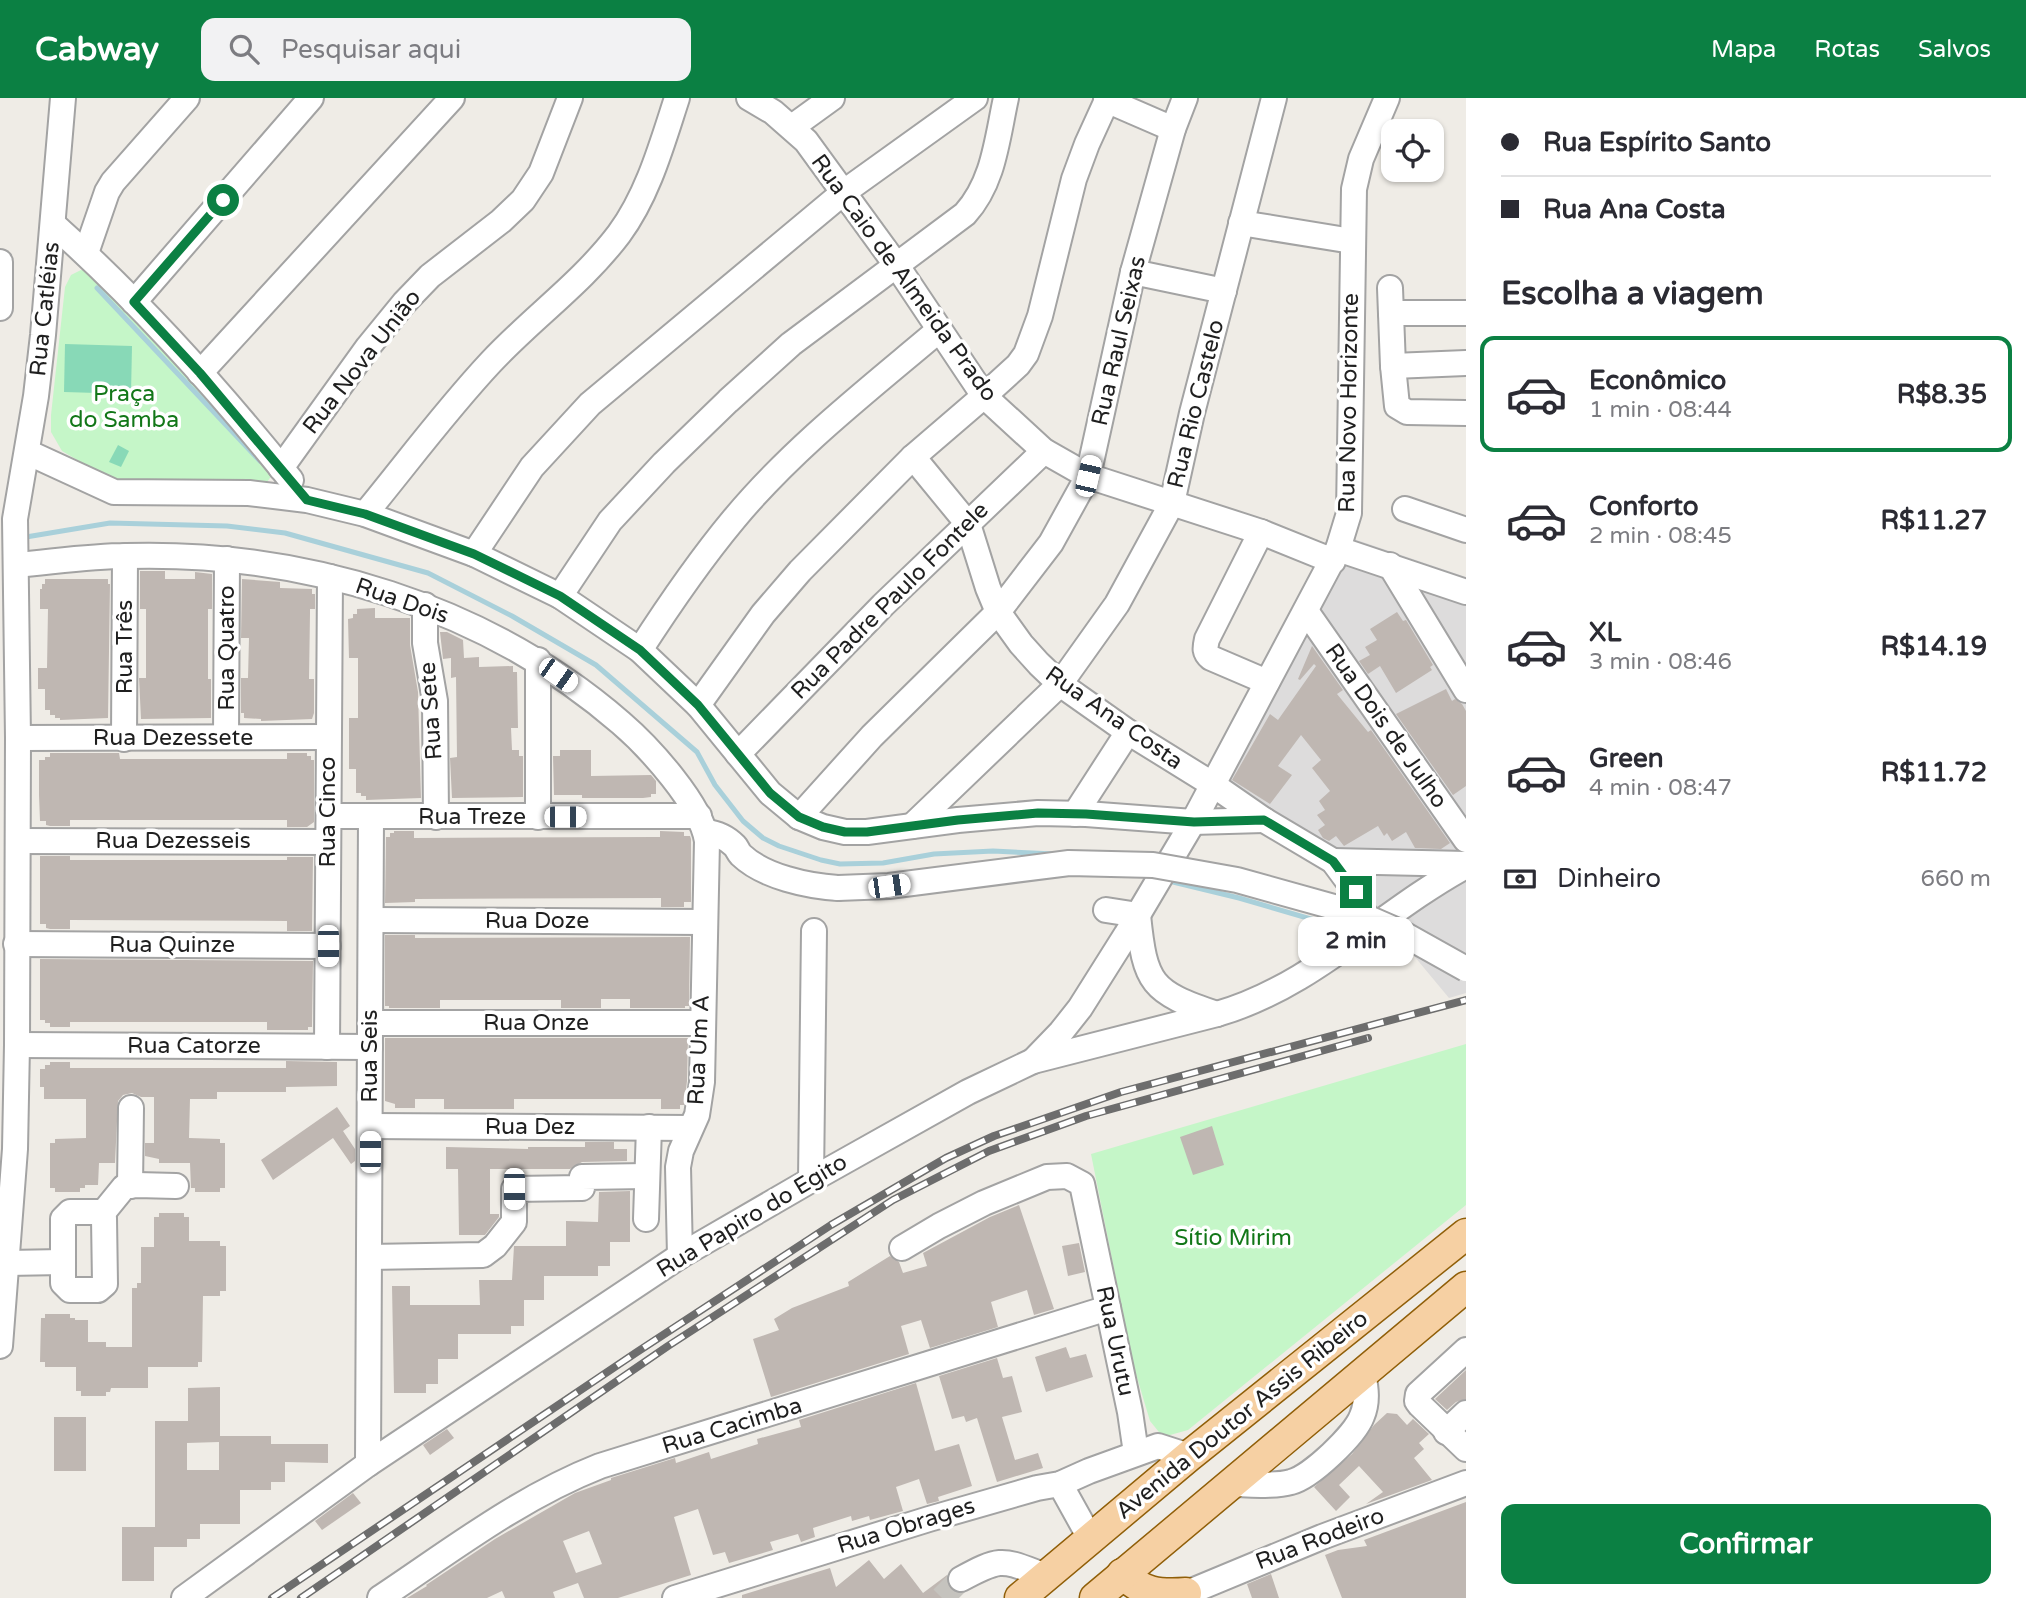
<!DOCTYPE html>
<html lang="pt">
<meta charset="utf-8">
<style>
:root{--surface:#fff;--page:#f2f2f3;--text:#2b2b33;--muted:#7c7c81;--line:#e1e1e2;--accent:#0b8043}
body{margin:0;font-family:"Varela Round",sans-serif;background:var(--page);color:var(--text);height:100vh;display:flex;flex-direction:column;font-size:26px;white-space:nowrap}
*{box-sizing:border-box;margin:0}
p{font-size:23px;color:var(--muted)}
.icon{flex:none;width:38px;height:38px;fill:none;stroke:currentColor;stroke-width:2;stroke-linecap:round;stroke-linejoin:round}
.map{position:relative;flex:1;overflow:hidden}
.sheet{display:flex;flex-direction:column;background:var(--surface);width:560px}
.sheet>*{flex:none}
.banner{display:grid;align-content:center;height:154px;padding:0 35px;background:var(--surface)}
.fabs{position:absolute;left:1381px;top:21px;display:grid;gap:14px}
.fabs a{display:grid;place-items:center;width:63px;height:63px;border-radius:14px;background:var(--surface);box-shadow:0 2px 5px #0004;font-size:35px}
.end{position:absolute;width:32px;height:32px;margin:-16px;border:9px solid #0b8043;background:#fff;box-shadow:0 0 0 4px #fff}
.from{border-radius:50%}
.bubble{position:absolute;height:49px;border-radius:14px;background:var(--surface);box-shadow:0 2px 5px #0004;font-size:23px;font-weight:800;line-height:49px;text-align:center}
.car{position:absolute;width:21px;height:42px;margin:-21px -10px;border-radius:9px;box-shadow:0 0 5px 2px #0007;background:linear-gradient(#fff 24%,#345 0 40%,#fff 0 76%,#345 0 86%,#fff 0)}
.banner b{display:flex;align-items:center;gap:24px;height:66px;font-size:26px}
.banner b+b{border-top:2px solid var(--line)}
.banner i{width:18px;height:18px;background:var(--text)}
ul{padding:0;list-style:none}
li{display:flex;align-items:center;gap:21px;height:116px;margin:0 14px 10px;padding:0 21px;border:4px solid transparent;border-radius:14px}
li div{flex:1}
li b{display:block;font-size:26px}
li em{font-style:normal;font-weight:800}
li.current{border-color:var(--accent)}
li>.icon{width:63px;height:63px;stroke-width:1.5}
h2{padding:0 35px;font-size:32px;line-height:84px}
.pay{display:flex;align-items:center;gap:18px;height:77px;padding:0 35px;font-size:26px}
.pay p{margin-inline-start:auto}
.button{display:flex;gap:14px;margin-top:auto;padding:14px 35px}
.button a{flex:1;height:80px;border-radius:14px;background:var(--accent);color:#fff;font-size:28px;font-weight:800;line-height:80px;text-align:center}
header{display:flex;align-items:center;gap:42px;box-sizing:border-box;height:98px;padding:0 35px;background:var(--accent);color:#fff}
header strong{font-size:33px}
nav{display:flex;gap:38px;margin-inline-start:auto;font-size:24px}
.search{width:490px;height:63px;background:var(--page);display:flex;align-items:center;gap:18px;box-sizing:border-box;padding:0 24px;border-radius:14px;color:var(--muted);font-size:26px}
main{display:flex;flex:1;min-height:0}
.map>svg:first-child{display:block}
</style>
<header>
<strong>Cabway</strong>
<div class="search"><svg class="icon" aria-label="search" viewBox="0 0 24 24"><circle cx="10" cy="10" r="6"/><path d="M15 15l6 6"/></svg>Pesquisar aqui</div>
<nav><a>Mapa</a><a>Rotas</a><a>Salvos</a></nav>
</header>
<main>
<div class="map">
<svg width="1466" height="1500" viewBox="0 0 1466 1500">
<rect width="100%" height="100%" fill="#efece6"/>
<polygon fill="#dddcdc" points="1351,440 1466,479 1466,895 1449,900 1321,746 1217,682"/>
<g fill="#c5f6c8">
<polygon points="81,172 94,174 271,370 272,377 265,387 115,384 62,353 51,334 51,317 65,189 71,177"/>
<polygon points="1466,946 1466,1107 1188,1332 1163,1339 1150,1323 1133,1266 1091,1056"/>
</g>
<g fill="#88d9b7">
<polygon points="65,246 132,248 131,296 64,294"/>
<polygon points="118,347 129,353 121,369 109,364"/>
</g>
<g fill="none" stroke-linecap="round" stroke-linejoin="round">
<g stroke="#a9d0da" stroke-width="5">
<polyline points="97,190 260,363"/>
<polyline points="20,440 110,425 227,428 285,435 428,475 512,518 596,567 697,654 715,687 743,723 763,740 779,748 821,762 840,766 883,765 934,756 993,753 1054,756"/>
<polyline points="1173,784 1239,800 1328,826"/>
</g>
</g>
<g fill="#bfb7b2" fill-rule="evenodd">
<polygon points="140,473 165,473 165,481 195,481 195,474 212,476 212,511 208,511 208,581 211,581 211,620 141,621 139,580 146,580 146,511 140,511"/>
<polygon points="45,481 108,481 108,486 110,486 108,620 60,622 60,620 55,620 55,617 50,617 50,612 45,612 45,591 38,591 38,570 47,570 48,511 40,511 40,491 42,491 42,486 45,486"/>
<polygon points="242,481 280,484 280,490 312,491 312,496 315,496 315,511 310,511 310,515 309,581 314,581 314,615 312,621 261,623 261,621 244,620 244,615 241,615 241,580 248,580 249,540 241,540"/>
<polygon points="375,510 375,520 410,520 410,547 418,594 421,700 366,702 366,698 361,698 361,695 356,695 356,671 349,671 349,620 358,620 358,560 349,560 348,521 353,520 353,516 357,516 357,511"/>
<polygon points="1397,514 1403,523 1406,522 1433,567 1430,569 1432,572 1396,595 1380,568 1368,576 1359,563 1370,557 1365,549 1377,542 1370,531"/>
<polygon points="440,534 447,534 463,542 464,560 479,559 479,569 513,568 513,574 517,574 518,630 511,630 512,652 519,652 519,658 523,658 523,699 452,700 450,660 457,659 456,579 451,580 451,560 443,561"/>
<polygon points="1312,548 1343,592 1337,596 1368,634 1371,632 1450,745 1441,751 1415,750 1406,734 1392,743 1387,735 1384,738 1378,728 1344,748 1336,738 1329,743 1323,740 1318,732 1325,727 1317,717 1325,712 1319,703 1330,693 1312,670 1321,662 1301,637 1278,668 1292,677 1270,706 1232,682 1270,616 1278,622 1316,568 1314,566 1300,582 1298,581"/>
<polygon points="1446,591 1452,603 1455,601 1462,606 1466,613 1466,688 1453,697 1396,616"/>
<polygon points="560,652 591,652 591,678 651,677 656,683 656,696 651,696 651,699 643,700 582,700 582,697 554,697 553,658 560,658"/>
<polygon points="50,655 119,655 120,661 287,661 287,655 307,655 307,658 311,658 311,662 314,662 314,724 307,729 287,729 287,722 70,722 70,728 50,728 46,727 46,723 40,723 39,697 39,662 45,662 45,659 50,659"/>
<polygon points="394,733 414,733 414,740 656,739 660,739 660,733 684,734 684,738 690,738 691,741 691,804 684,804 684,809 661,809 661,800 415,801 415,804 385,805 386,739 390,739 390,735 394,735"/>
<polygon points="40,758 70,758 70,762 287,762 287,759 313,759 312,833 287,833 287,823 70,822 70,831 50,831 46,830 46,826 40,826"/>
<polygon points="385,837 415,837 415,840 690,839 689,908 685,908 685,910 630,910 630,901 601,901 601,910 561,910 561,902 440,902 440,910 389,910 389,908 385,908"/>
<polygon points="40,861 313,863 312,929 308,929 308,932 267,932 267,924 70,924 70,929 50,929 50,925 45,925 45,922 40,922"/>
<polygon points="385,940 688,940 687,983 684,1007 680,1007 680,1011 661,1011 661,1001 514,1001 514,1011 444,1011 444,1001 415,1001 415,1010 395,1010 395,1006 385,1003"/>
<polygon points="286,963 337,964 337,988 286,989 286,994 217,994 217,1001 190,1001 189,1040 220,1041 220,1045 225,1045 225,1090 220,1090 220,1094 195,1094 195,1090 191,1090 190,1065 159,1065 159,1061 145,1058 145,1045 154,1045 154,999 141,999 132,995 123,997 118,1003 115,1065 99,1065 98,1087 85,1087 85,1090 80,1090 80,1094 55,1094 55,1090 50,1090 50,1045 55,1045 55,1041 86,1040 86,1001 44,1001 44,989 40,989 40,971 45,971 45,967 50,967 50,964 70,964 70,970 286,970"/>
<polygon points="337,1009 350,1028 343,1033 355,1051 355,1063 351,1066 333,1040 273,1082 261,1062"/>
<polygon points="1212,1028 1224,1067 1193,1077 1180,1039"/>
<polygon points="585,1044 614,1044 614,1051 627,1051 627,1063 582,1064 570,1071 490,1071 490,1116 499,1116 499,1119 485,1137 459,1137 458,1071 446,1071 446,1049 528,1051 528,1049 585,1049"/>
<polygon points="630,1093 630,1144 610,1144 610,1168 598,1168 598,1178 544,1178 544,1202 524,1202 524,1228 511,1228 511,1236 458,1236 458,1261 438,1261 438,1286 426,1286 426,1295 394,1295 392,1188 410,1188 410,1207 480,1207 479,1182 512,1182 514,1148 566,1148 566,1123 598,1124 599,1094"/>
<polygon points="1019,1107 1054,1211 1034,1217 1027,1192 991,1204 998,1229 930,1250 921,1222 901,1228 909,1256 771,1299 753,1241 779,1232 774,1221 792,1210 849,1188 848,1184 890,1158 899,1164 903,1175 927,1168 923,1155 990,1119"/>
<polygon points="159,1115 184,1115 184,1119 189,1119 189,1143 220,1143 220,1148 226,1148 226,1193 220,1193 220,1198 203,1198 202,1264 198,1264 198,1269 148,1269 148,1290 111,1290 110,1294 106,1294 106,1298 81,1298 81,1293 76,1293 76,1269 45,1269 45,1264 40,1264 41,1220 45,1220 45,1216 70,1216 70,1220 75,1220 75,1222 88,1222 88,1244 106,1244 106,1249 132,1249 132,1190 137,1190 137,1185 141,1185 141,1149 154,1149 154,1119 159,1119"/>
<polygon points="1079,1145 1085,1174 1068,1178 1062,1148"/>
<polygon points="1066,1249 1070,1260 1086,1256 1093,1279 1046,1294 1035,1259"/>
<polygon points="997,1260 1003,1280 1012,1278 1022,1314 1002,1319 1015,1362 1038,1355 1043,1370 997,1384 977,1320 966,1324 964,1318 952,1321 939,1278"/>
<polygon points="1466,1272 1466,1301 1456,1304 1447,1312 1435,1301"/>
<path d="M916 1285 935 1353 959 1346 972 1388 938 1399 939 1403 927 1406 919 1381 896 1389 903 1413 870 1422 869 1418 852 1423 851 1418 813 1430 815 1439 801 1444 798 1436 770 1444 773 1452 729 1465 725 1454 713 1457 698 1411 674 1419 691 1477 618 1500H584L578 1485 553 1494 555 1500H505L502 1493 487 1500H407L427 1488 426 1487 495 1441 575 1395 611 1382V1380L675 1360 676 1365 709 1354 711 1361 758 1346 757 1341 801 1329 799 1322ZM589 1433 602 1466 576 1475 563 1443Z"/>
<path d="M220 1289V1338H271V1346H328V1365L285 1364V1384H271V1392H240V1426H200V1441H187V1449H154V1483H122V1429H155V1323H188V1290ZM219 1344V1372H187V1345Z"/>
<polygon points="1387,1315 1397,1316 1407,1327 1413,1321 1429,1336 1419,1345 1424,1351 1414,1360 1432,1382 1366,1406 1383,1394 1359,1368 1339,1387 1350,1399 1336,1413 1314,1389 1352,1356 1374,1327"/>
<rect x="54" y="1319" width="32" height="54"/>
<polygon points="447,1331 454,1340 430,1357 423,1347"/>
<polygon points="353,1395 361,1405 322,1432 315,1423"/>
<polygon points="1466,1404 1466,1500 1342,1500 1325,1457 1338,1452 1367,1448 1364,1442"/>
<polygon points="869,1462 884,1481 901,1466 923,1495 947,1477 948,1489 960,1496 955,1500 742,1500 742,1497 830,1470 836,1489"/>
<polygon points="1271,1476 1279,1500 1252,1500 1247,1486"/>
</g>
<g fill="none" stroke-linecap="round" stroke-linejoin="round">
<polyline stroke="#c5c3be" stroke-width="24" stroke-dasharray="24 12" stroke-linecap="butt" points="942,1500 961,1481"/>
<g stroke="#a3a3a3" stroke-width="28">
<g id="minor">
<polyline points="749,0 773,14 806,43 897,168 984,298 1044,353 1088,378 1261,434 1333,463"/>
<polyline points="1106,2 1173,31"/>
<polyline points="792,29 832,0"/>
<polyline points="1241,125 1352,143"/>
<path d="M54 127C140 204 219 292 291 382"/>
<polyline points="86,155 107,94 113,84 187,0"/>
<polyline points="0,164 0,210"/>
<polyline points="1133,174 1224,193"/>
<polyline points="1390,190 1393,268 1397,308 1407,314 1466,315"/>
<polyline points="134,204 311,0"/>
<polyline points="1391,215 1466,215"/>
<polyline points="1393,268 1466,265"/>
<polyline points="200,275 452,0"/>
<polyline points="27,354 114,394 249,395 307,402 365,416 474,456 560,498 640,552 698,607 770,695 799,719 823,729 845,734 867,734 958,722 1038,715 1086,716 1193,724 1264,722"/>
<polyline points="913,359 968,426 988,490 998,514 1021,546 1039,566 1060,586 1128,634 1212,686 1264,722 1333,763 1356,794 1370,830"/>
<polyline points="281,370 368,249 404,205 430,178 501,123 523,102 541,75 570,0"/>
<polyline points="1405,411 1466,432"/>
<path d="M365 416C407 365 446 312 491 264 532 220 582 185 619 136 648 97 662 46 677 0"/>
<path d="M1261 434 1207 541C1205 550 1204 554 1211 560L1267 584"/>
<polyline points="1338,451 1466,494"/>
<polyline points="474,456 532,369 590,306 844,94 975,0"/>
<path d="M16 467C52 464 90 458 126 458 304 453 486 508 621 625 649 649 701 706 707 743L702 984 697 1017 681 1053 678 1069 680 1158"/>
<polyline points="1390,467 1466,592"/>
<path d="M560 498 610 423 664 365 728 303 791 246 965 116C994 84 997 41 1006 0"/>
<polyline points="425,507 425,545 435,603 436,719"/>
<polyline points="1306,513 1466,742"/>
<path d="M640 552C669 507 699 463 734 421 793 350 868 292 939 232"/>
<polyline points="538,562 538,719"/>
<polyline points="698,607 763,516 800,473 913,359 984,298 1018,267 1026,256 1040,218 1074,81 1087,46 1108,0"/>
<polyline points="226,639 227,461"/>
<polyline points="18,640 328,639"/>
<polyline points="124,641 125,458"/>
<polyline points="738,656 883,507 1044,353"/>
<polyline points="1075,716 1128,634"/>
<polyline points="329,718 699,718"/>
<polyline points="799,719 872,638 998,514 1051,445 1088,378 1133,174 1173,31 1185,0"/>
<polyline points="912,728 1060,586 1117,506 1172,405 1192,315 1274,0"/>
<path d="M706 734C716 735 727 740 735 748 737 750 738 754 741 757 764 779 808 788 838 790"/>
<polyline points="18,743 328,744"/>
<polyline points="1333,763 1466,766"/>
<polyline points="1106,812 1138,817"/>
<path d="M1138 817C1145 886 1151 894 1217 916"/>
<polyline points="371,822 704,824"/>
<polyline points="16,846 328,848"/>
<polyline points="370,925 702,925"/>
<polyline points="17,947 370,949"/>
<polyline points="327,949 330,479"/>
<polyline points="1033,963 1061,934 1080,910 1126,837 1193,724 1338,451 1349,415 1354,91 1361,61 1387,0"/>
<polyline points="370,1028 690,1030"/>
<polyline points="811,1082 814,833"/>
<polyline points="130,1088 131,1010"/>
<polygon points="70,1114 98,1114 104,1120 105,1186 98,1192 70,1192 63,1185 63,1121"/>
<polyline points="102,1116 124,1089 137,1087 176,1088"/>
<polyline points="646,1121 649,1029"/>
<polyline points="902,1150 939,1128 984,1105 1047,1079 1067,1078 1082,1086 1130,1314 1136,1355"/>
<polyline points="369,1159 483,1157 495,1148 514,1124 514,1091 582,1090 582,1079 647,1078"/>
<polyline points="7,1165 63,1164"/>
<polyline points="0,1248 15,1051 17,947 18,640 15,421 36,298 43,237 63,0"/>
<polyline points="1466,1252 1418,1296 1417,1303 1420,1307 1466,1351"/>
<polyline points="1446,1334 1466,1315"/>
<polyline points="368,1366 371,718"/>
<polyline points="1060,1386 1090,1440"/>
<path d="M1231 1386C1250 1386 1273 1389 1291 1384 1311 1379 1355 1337 1362 1318 1368 1304 1366 1290 1363 1275"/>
<path d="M961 1481C1003 1458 1002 1462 1046 1478"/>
<path d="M184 1500 368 1366 680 1158 811 1082 968 994 1033 963 1217 916C1312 889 1381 814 1466 768"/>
<path d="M380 1500C452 1452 519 1400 600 1368L1108 1210"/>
<polyline points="675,1500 929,1421 1037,1390 1060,1386 1089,1373 1158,1348 1189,1358"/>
<polyline points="1175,1500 1322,1439 1466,1385"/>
</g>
</g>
<g stroke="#905f09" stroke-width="33">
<g id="major">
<path d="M1122 1476C1144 1495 1157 1497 1186 1495"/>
<polyline points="1020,1500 1189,1358 1466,1136"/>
<polyline points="1095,1500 1466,1189"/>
</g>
</g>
<use href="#minor" stroke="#fff" stroke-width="24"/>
<use href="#major" stroke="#f6d0a3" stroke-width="30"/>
<g stroke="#6d6d6d" stroke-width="8">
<g id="rail">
<polyline points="272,1500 637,1254 831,1127 946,1060 994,1038 1121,994 1466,902"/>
<polyline points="301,1500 668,1248 893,1102 989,1053 1086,1018 1368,940"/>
</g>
</g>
<use href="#rail" stroke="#fff" stroke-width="5" stroke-dasharray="16" stroke-linecap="butt"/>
<g stroke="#a3a3a3" stroke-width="28" stroke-linecap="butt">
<polyline id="minor-bridge" points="838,790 889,788 1069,765 1153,767 1237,782 1359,816 1398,833 1466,871"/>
</g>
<use href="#minor-bridge" stroke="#fff" stroke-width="24"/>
</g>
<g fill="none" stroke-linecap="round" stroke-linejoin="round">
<polyline stroke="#0b8043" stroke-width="9" points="223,102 134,204 200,275 307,402 365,416 474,456 560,498 640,552 698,607 770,695 799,719 823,729 845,734 867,734 958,722 1038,715 1086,716 1194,724 1264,722 1333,763 1356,794"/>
</g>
<g text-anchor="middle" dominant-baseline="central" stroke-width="7" stroke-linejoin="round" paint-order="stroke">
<g font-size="23" fill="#1f1f1f" stroke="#fff">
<text transform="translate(904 180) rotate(54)">Rua Caio de Almeida Prado</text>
<text transform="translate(45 211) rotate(-84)">Rua Catléias</text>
<text transform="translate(1119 243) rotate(-77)">Rua Raul Seixas</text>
<text transform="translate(362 264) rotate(-52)">Rua Nova União</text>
<text transform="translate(1349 305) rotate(-89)">Rua Novo Horizonte</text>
<text transform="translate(1196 306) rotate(-76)">Rua Rio Castelo</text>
<text transform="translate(402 503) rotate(19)">Rua Dois</text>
<text transform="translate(890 503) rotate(-45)">Rua Padre Paulo Fontele</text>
<text transform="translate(125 549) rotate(-90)">Rua Três</text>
<text transform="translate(227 550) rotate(-90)">Rua Quatro</text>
<text transform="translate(431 613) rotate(-94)">Rua Sete</text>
<text transform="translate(1114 620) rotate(35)">Rua Ana Costa</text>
<text transform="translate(1386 628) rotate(55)">Rua Dois de Julho</text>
<text x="173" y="640">Rua Dezessete</text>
<text transform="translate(328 714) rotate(-90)">Rua Cinco</text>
<text x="472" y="719">Rua Treze</text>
<text x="173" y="743">Rua Dezesseis</text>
<text x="537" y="823">Rua Doze</text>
<text x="172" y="847">Rua Quinze</text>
<text x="536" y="925">Rua Onze</text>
<text x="194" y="948">Rua Catorze</text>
<text transform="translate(699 952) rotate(-87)">Rua Um A</text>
<text transform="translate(370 958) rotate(-90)">Rua Seis</text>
<text x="530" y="1029">Rua Dez</text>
<text transform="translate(752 1118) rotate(-31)">Rua Papiro do Egito</text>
<text transform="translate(1115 1243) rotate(78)">Rua Urutu</text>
<text transform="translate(1242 1317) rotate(-39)">Avenida Doutor Assis Ribeiro</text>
<text transform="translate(732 1328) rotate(-17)">Rua Cacimba</text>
<text transform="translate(906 1428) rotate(-17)">Rua Obrages</text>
<text transform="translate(1320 1441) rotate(-21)">Rua Rodeiro</text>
</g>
<g font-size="23" fill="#127718" stroke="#fff">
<text x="124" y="296">Praça<tspan x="124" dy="26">do Samba</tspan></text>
<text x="1233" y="1140">Sítio Mirim</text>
</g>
</g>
</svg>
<div class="fabs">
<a><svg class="icon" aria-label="locate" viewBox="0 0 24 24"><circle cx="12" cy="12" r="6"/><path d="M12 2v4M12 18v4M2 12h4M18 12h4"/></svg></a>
</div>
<i class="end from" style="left:223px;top:102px"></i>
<i class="end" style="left:1356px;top:794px"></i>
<div class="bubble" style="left:1298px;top:819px;width:116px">2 min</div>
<i class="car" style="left:1088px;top:378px;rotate:13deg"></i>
<i class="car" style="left:558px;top:577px;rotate:125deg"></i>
<i class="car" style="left:565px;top:719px;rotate:90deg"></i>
<i class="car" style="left:889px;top:788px;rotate:82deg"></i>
<i class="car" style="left:328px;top:848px;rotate:180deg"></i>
<i class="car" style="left:370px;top:1054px;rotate:0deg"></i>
<i class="car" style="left:514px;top:1091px;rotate:180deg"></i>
</div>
<section class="sheet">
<div class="banner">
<b><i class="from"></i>Rua Espírito Santo</b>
<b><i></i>Rua Ana Costa</b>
</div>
<h2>Escolha a viagem</h2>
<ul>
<li class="current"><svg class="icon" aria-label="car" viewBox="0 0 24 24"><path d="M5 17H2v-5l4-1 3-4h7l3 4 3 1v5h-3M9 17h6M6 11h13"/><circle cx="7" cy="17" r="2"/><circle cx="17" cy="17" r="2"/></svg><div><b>Econômico</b><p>1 min · 08:44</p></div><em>R$8.35</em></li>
<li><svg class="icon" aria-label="car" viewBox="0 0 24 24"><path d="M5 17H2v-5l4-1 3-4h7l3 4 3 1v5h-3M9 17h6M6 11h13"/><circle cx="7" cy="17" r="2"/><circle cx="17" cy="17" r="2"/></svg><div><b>Conforto</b><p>2 min · 08:45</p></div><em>R$11.27</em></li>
<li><svg class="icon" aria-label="car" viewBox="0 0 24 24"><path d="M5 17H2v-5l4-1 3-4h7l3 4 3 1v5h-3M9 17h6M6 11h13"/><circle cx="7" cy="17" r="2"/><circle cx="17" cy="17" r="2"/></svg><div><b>XL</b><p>3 min · 08:46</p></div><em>R$14.19</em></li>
<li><svg class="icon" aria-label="car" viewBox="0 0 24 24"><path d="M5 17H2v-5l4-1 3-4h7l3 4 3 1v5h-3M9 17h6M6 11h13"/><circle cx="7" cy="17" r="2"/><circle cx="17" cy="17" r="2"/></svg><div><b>Green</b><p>4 min · 08:47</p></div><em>R$11.72</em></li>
</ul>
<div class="pay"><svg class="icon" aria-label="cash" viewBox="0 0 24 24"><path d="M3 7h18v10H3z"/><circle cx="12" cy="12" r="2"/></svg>Dinheiro<p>660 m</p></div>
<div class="button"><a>Confirmar</a></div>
</section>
</main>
